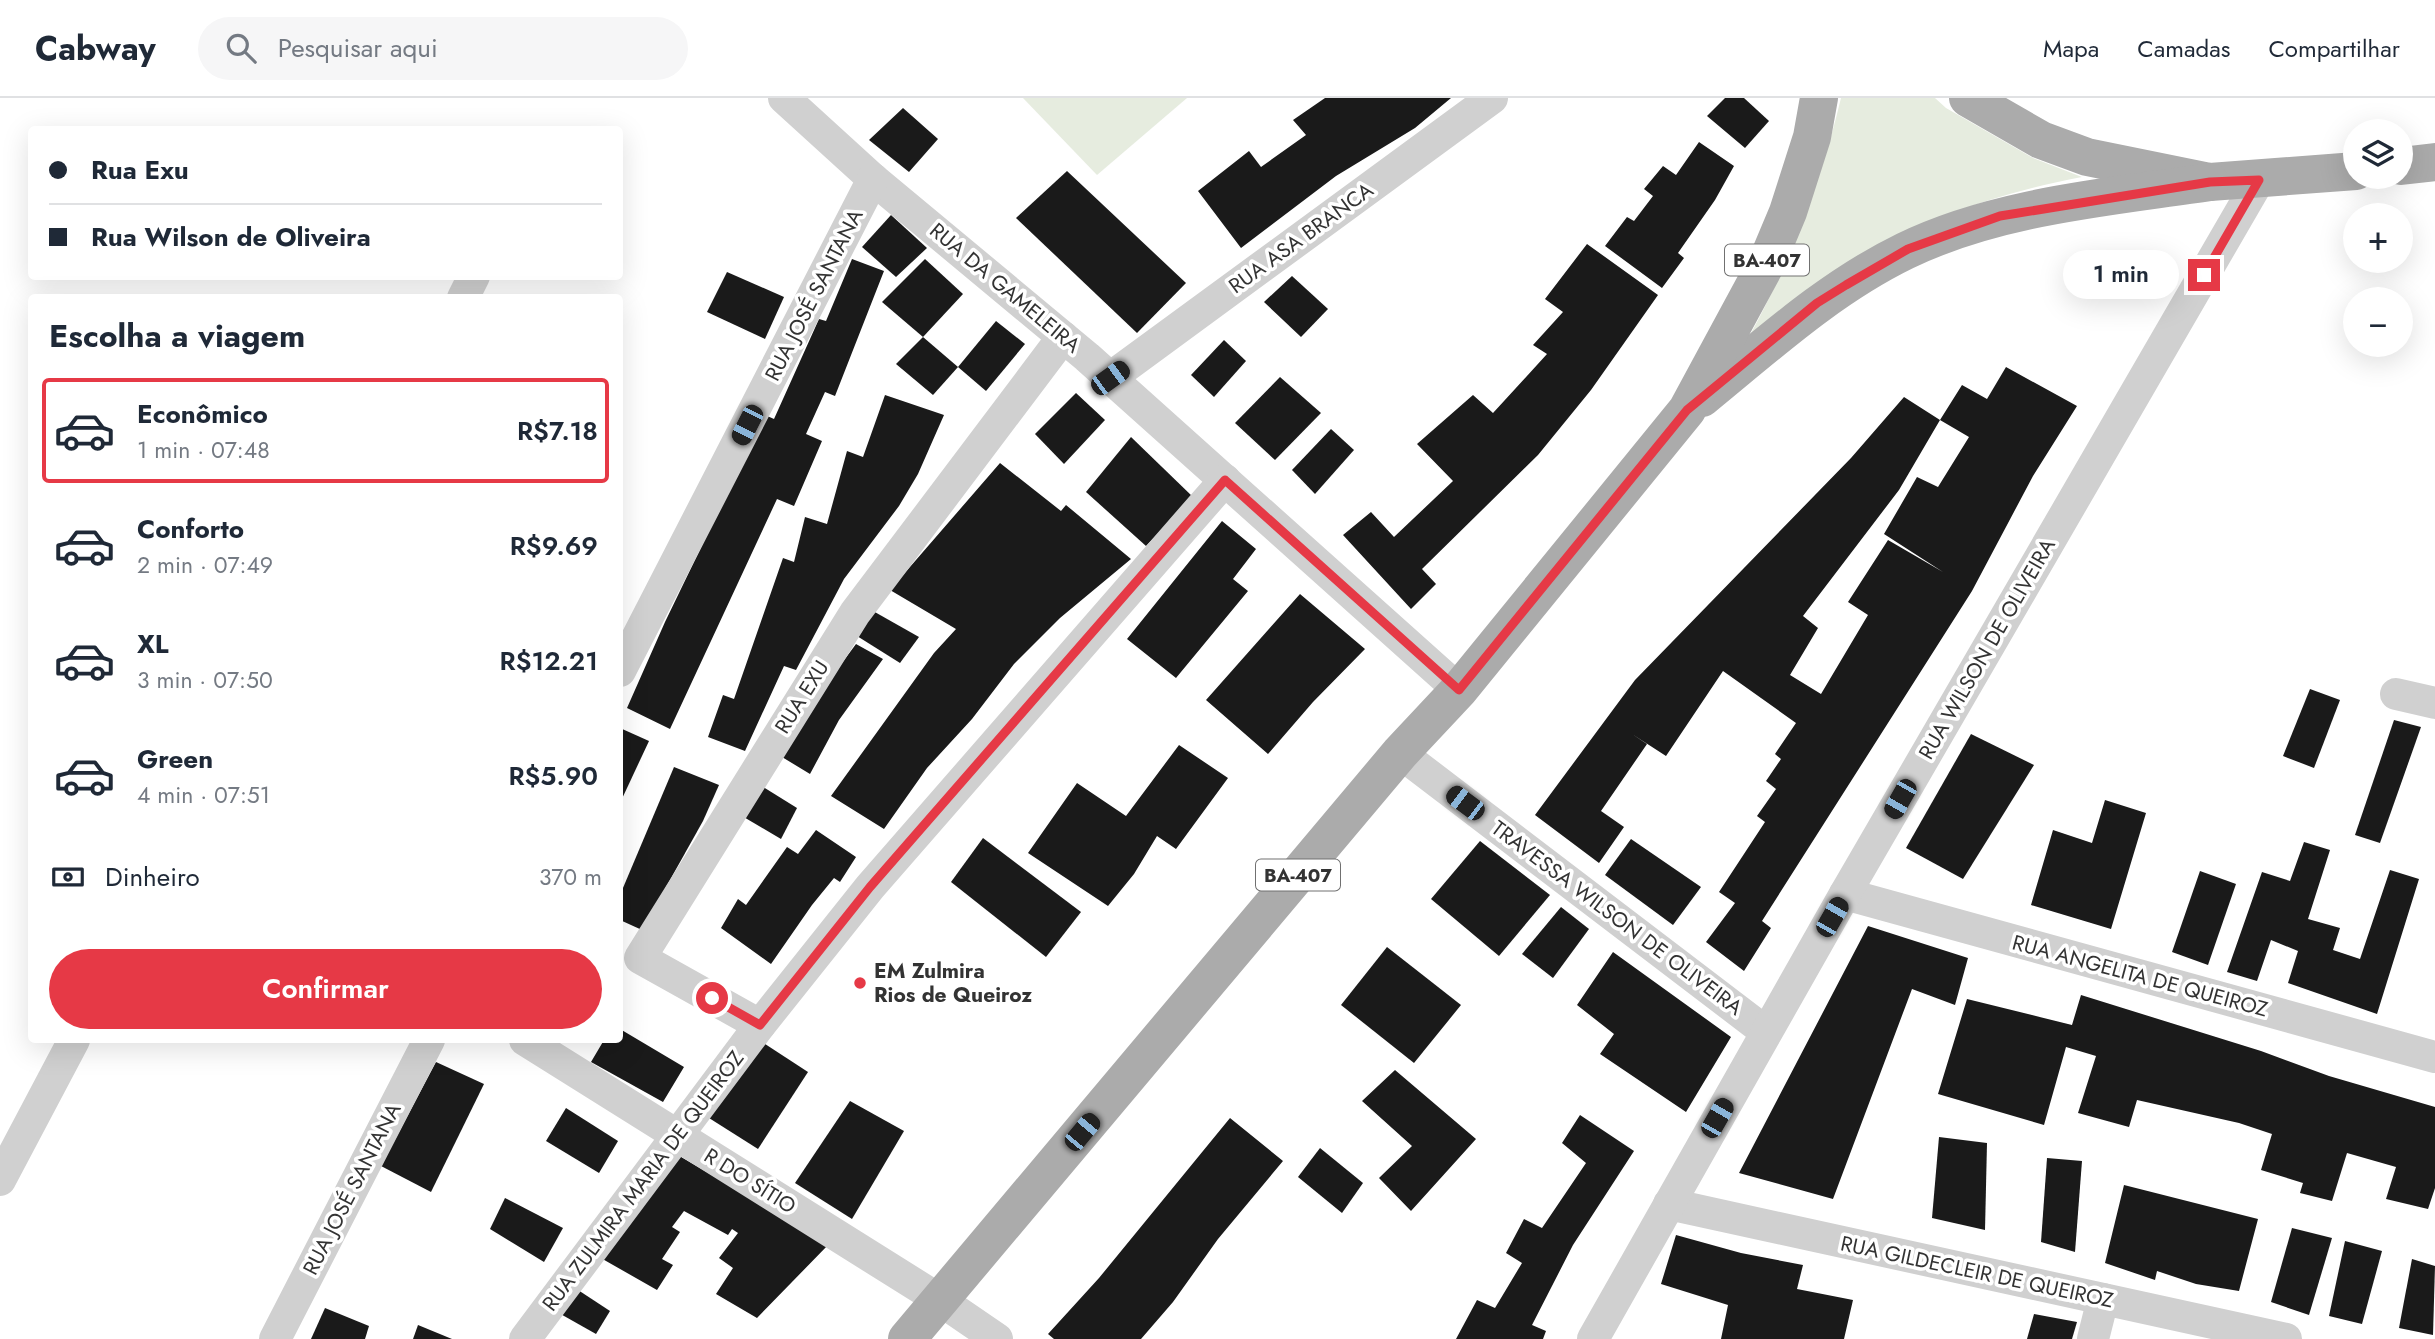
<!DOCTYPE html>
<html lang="pt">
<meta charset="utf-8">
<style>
:root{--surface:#fff;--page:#f6f6f7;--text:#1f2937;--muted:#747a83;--line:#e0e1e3;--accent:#e63946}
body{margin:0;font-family:Jost,sans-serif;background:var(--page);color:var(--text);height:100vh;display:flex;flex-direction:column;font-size:26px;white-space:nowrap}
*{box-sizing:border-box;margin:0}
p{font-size:23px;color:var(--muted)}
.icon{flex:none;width:38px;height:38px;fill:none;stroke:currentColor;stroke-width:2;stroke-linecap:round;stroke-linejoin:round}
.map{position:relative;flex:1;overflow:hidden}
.sheet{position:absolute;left:28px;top:196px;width:595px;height:749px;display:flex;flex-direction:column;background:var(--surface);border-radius:7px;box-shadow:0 7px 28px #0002}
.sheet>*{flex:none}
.banner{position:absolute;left:28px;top:28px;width:595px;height:154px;border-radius:7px;box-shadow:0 7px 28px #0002;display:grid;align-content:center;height:154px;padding:0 21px;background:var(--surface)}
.fabs{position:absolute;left:2343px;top:21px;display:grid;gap:14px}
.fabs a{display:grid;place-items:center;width:70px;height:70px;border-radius:50%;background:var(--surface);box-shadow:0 7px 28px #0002;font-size:35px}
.end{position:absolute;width:32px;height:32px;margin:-16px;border:9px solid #e63946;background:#fff;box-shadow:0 0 0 4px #fff}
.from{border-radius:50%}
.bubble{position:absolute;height:49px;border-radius:24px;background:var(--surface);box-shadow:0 7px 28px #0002;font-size:23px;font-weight:600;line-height:49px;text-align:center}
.car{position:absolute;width:21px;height:42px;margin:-21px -10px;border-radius:9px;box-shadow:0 0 5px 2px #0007;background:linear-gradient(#222 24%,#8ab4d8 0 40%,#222 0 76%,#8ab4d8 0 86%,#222 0)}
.banner b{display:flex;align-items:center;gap:24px;height:66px;font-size:26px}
.banner b+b{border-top:2px solid var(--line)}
.banner i{width:18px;height:18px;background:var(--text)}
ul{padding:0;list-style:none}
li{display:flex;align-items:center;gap:21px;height:105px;margin:0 14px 10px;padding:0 7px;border:4px solid transparent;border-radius:7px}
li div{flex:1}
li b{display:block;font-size:26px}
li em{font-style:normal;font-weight:600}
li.selected{border-color:var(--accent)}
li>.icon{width:63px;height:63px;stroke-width:1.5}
h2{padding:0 21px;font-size:32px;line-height:84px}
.pay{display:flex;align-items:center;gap:18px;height:77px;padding:0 21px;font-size:26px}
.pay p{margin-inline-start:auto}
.primary-button{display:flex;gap:14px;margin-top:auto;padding:14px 21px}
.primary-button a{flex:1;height:80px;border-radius:42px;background:var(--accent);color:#fff;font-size:28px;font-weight:600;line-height:80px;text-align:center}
header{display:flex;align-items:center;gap:42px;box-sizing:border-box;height:98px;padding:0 35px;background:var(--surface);border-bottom:2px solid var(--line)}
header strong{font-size:33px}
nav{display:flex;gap:38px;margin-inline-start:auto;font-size:24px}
.search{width:490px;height:63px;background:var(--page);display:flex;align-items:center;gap:18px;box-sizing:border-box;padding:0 24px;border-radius:38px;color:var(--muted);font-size:26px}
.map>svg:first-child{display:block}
</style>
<header>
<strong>Cabway</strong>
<div class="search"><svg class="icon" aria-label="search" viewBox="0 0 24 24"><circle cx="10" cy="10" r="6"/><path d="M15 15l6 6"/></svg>Pesquisar aqui</div>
<nav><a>Mapa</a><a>Camadas</a><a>Compartilhar</a></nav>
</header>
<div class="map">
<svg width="2435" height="1241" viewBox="0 0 2435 1241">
<rect width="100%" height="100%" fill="#fff"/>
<g fill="#e6ecdf">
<polygon points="1023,0 1187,0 1097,77"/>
<path d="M1841 0H1935L1946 10 2033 60 2082 79C1951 104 1852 151 1750 237 1791 161 1821 84 1841 0Z"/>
</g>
<g fill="#1a1a1a">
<polygon points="1325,0 1451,0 1415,30 1336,78 1241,150 1198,93 1249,53 1261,69 1306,37 1293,22"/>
<polygon points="1725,0 1744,0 1769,23 1745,50 1707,18"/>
<polygon points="903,10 938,41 909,74 869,42"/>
<polygon points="1699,44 1734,68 1715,102 1678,155 1684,160 1662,190 1605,148 1627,119 1634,123 1653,98 1644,91 1663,68 1676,77"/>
<polygon points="1067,73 1186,185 1137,235 1016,120"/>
<polygon points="891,117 927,150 896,179 862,149"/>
<polygon points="1587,146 1658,197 1591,292 1538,357 1422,471 1436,486 1411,511 1343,437 1371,414 1394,439 1453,383 1417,346 1473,297 1493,315 1547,256 1533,247 1563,214 1545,201"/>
<polygon points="852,161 884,173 835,298 825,294 806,336 822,343 794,408 777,401 670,631 627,610 665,524 765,317 774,321 819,221 826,223"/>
<polygon points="925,161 963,196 923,239 882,204"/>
<polygon points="727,174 784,199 765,241 707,214"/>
<polygon points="1292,178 1328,211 1301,239 1264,204"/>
<polygon points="996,223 1025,246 986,293 958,269"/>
<polygon points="923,239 958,269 933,297 896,266"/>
<polygon points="1224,242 1246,263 1214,299 1191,277"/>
<polygon points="2006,269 2077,308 2033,378 1972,493 1762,823 1771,830 1744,873 1706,844 1735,805 1719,794 1765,724 1757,718 1776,691 1766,683 1781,661 1775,656 1796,625 1723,573 1666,658 1632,636 1647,646 1601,713 1624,729 1599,765 1535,717 1635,582 1851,360 1904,299 1940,322 1899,392 1803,518 1818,530 1790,577 1821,596 1868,517 1848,504 1888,442 1943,474 1884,436 1917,379 1938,389 1969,339 1940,322 1962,287 1987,301"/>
<polygon points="1280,279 1321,315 1275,362 1235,325"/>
<polygon points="1076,295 1105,322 1064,366 1035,336"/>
<polygon points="885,297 944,317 918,376 899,408 844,481 796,572 784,568 745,653 708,639 723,597 734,601 783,460 794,464 805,419 827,426 847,353 863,359"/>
<polygon points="1331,331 1354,352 1315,396 1292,372"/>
<polygon points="1131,339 1193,399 1146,448 1086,394"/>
<polygon points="1000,365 1061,413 1066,407 1131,461 1060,520 1014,566 972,621 927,670 884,731 831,698 934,555 956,531 890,492"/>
<polygon points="1222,423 1256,451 1233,481 1248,493 1176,580 1127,541"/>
<polygon points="1300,496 1365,551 1313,604 1268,656 1206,602"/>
<polygon points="873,513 919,539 900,565 857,538"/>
<polygon points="856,546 883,561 839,622 810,676 782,659 811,607"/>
<polygon points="2310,591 2340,602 2314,670 2283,658"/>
<polygon points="2394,622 2421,629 2380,745 2355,737"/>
<polygon points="620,630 649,643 620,705"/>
<polygon points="1971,636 2034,667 1963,781 1906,750"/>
<polygon points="1179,647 1228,680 1176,751 1157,738 1134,776 1108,808 1028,755 1077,685 1126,718"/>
<polygon points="674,669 719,687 703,723 642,832 620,822 620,797"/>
<polygon points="760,687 797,710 781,741 742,718"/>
<polygon points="2105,702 2146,715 2111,831 2031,807 2053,732 2092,745"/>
<polygon points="816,732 856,759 840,784 834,780 812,807 771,866 721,830 738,801 746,807 787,749 798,756"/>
<polygon points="983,740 1081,814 1046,859 951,784"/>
<polygon points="1631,741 1701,789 1673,827 1605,777"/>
<polygon points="1480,743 1550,797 1499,858 1431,801"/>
<polygon points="2304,744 2330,752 2308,821 2340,830 2333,852 2360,861 2390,772 2419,781 2377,916 2288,885 2298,853 2271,842 2257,883 2227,874 2262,774 2290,783"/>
<polygon points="2200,773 2236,786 2208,867 2172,854"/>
<polygon points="1561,809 1589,831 1553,880 1522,856"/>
<polygon points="1868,828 1968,860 1955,907 1912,891 1833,1101 1739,1075"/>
<polygon points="1387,849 1461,907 1414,965 1341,907"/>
<polygon points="1613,854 1731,939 1686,1014 1600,956 1614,936 1577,907"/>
<polygon points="2081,897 2261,953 2329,978 2435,1009 2435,1090 2428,1111 2386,1101 2396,1069 2347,1055 2332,1103 2300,1095 2303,1085 2261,1072 2272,1036 2239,1025 2137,1002 2129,1029 2078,1015 2096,958 2066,949 2044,1027 1938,996 1967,901 2072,927"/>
<polygon points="620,931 684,969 663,1004 591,964 604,942 620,942"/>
<polygon points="762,944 808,974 758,1051 709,1020"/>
<polygon points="436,964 484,986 431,1094 381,1068"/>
<polygon points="1395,972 1476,1041 1411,1113 1379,1080 1412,1048 1362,1003"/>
<polygon points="850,1003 904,1033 852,1121 795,1085"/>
<polygon points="566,1010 618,1043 599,1075 546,1043"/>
<polygon points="1580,1017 1634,1053 1573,1147 1532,1227 1546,1233 1543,1241 1456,1241 1477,1202 1495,1210 1522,1165 1506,1155 1524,1121 1542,1130 1586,1065 1562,1045"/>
<polygon points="1230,1020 1283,1063 1218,1141 1173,1204 1141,1241 1054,1241 1048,1236 1099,1180"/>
<polygon points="1939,1039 1987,1045 1985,1132 1932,1120"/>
<polygon points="1320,1050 1363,1085 1342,1115 1298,1079"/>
<polygon points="676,1056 829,1146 757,1220 716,1196 733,1170 719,1160 738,1135 732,1131 728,1137 684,1113 672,1129 680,1134 662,1161 673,1167 657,1192 599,1159"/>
<polygon points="2047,1060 2082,1063 2075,1154 2041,1144"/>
<polygon points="2124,1087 2258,1121 2239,1193 2196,1186 2157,1173 2155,1182 2105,1165"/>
<polygon points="505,1100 563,1130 544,1164 490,1131"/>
<polygon points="2292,1130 2332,1140 2309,1217 2271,1204"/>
<polygon points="1676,1137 1741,1155 1803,1167 1797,1191 1853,1202 1844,1241 1721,1241 1728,1207 1661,1186"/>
<polygon points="2345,1143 2382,1153 2362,1226 2329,1218"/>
<polygon points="2412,1161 2435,1168 2433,1237 2399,1230"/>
<polygon points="575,1190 610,1213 596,1236 557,1214"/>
<polygon points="325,1210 369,1228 365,1241 311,1241"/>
<polygon points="2034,1216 2077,1224 2072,1241 2027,1241"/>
<polygon points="418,1227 452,1241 413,1241"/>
</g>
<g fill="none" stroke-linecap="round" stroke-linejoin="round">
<g stroke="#d0d0d0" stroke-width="32">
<polyline points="784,0 873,81 1087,259 1459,592"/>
<polyline points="463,200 474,178"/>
<polyline points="1110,280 1492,0"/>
<polyline points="620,573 873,81"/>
<polyline points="2396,596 2435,605"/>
<polyline points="1400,655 1766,934"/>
<polyline points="1845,796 2435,959"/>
<polyline points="760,927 640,860 855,515 1063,239"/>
<polyline points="525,942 940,1202 997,1241"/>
<polyline points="0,1082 74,942"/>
<polyline points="1669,1106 2286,1241"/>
<polyline points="275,1241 429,942"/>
<polyline points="525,1241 760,927 870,789 1225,382"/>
<polyline points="1593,1241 1845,796 2259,82"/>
<polyline points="2093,1241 2103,1201"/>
</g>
<g stroke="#ababab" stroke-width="38">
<polyline points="1968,0 2041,42 2087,59 2210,84 2356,73"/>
<polyline points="2401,68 2435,64"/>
<path d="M1702 300C1767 247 1829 190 1905 153 1997 108 2110 99 2210 84"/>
<polyline points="907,1241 1400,655 1459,592 1687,312 1767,164 1788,114 1812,39 1819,0"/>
</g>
</g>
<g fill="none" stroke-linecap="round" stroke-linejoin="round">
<polyline stroke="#e63946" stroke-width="9" points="712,900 760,927 870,789 1225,382 1459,592 1687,312 1817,205 1846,187 1908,151 2000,118 2210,84 2259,82 2204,177"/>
</g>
<circle fill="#e63946" stroke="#fff" stroke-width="2.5" cx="860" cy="885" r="7"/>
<g text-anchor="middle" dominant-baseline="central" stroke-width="7" stroke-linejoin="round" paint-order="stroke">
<g fill="#fff" stroke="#707070" stroke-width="2">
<rect x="1725" y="146.5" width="84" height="31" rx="5"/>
<rect x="1256" y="761.5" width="84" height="31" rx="5"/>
</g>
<g font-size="19" font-weight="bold" fill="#333">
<text x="1767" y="162">BA-407</text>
<text x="1298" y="777">BA-407</text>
</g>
<g font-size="21" fill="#333" stroke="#fff">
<text transform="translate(1301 140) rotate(-36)">RUA ASA BRANCA</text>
<text transform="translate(1005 190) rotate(40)">RUA DA GAMELEIRA</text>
<text transform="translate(814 197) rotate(-63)">RUA JOSÉ SANTANA</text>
<text transform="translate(1987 551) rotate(-60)">RUA WILSON DE OLIVEIRA</text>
<text transform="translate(802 599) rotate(-58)">RUA EXU</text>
<text transform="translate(1617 820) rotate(37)">TRAVESSA WILSON DE OLIVEIRA</text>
<text transform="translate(2140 878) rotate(15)">RUA ANGELITA DE QUEIROZ</text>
<text transform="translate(643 1083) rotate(-53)">RUA ZULMIRA MARIA DE QUEIROZ</text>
<text transform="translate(750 1083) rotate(32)">R DO SÍTIO</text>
<text transform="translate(352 1091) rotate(-63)">RUA JOSÉ SANTANA</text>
<text transform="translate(1977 1174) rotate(12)">RUA GILDECLEIR DE QUEIROZ</text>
</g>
<g font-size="21" font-weight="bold" fill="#333" stroke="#fff" text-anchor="start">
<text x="874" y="873">EM Zulmira<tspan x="874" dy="24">Rios de Queiroz</tspan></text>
</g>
</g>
</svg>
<div class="fabs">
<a><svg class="icon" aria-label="layers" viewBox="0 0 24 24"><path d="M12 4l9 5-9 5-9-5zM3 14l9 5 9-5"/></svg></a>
<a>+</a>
<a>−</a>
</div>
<i class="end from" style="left:712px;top:900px"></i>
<i class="end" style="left:2204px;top:177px"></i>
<div class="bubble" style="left:2063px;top:152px;width:116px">1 min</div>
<i class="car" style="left:1110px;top:280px;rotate:54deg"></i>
<i class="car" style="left:747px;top:327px;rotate:207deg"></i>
<i class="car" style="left:1900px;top:701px;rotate:210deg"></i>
<i class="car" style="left:1465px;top:705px;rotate:307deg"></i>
<i class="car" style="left:1832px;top:819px;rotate:30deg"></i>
<i class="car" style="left:1717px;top:1020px;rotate:30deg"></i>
<i class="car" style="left:1082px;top:1034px;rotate:40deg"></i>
<div class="banner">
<b><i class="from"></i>Rua Exu</b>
<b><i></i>Rua Wilson de Oliveira</b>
</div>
<section class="sheet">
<h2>Escolha a viagem</h2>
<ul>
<li class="selected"><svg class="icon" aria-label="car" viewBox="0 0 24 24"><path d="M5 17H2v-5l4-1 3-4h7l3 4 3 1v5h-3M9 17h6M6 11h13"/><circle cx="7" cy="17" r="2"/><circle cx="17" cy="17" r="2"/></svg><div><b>Econômico</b><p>1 min · 07:48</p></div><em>R$7.18</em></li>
<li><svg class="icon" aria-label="car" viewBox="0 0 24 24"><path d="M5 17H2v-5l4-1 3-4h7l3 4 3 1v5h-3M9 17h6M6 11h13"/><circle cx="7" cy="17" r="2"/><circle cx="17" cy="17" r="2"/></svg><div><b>Conforto</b><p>2 min · 07:49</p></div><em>R$9.69</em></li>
<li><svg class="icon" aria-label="car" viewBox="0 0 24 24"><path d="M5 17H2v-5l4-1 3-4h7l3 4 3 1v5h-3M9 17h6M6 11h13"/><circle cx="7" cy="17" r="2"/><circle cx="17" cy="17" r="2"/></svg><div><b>XL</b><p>3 min · 07:50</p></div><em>R$12.21</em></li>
<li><svg class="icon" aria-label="car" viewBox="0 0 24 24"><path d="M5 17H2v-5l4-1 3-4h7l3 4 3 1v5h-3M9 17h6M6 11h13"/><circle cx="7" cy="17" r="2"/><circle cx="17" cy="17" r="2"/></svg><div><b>Green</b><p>4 min · 07:51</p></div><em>R$5.90</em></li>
</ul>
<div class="pay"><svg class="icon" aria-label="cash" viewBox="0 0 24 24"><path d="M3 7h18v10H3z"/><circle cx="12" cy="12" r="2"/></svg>Dinheiro<p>370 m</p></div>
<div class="primary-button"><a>Confirmar</a></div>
</section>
</div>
